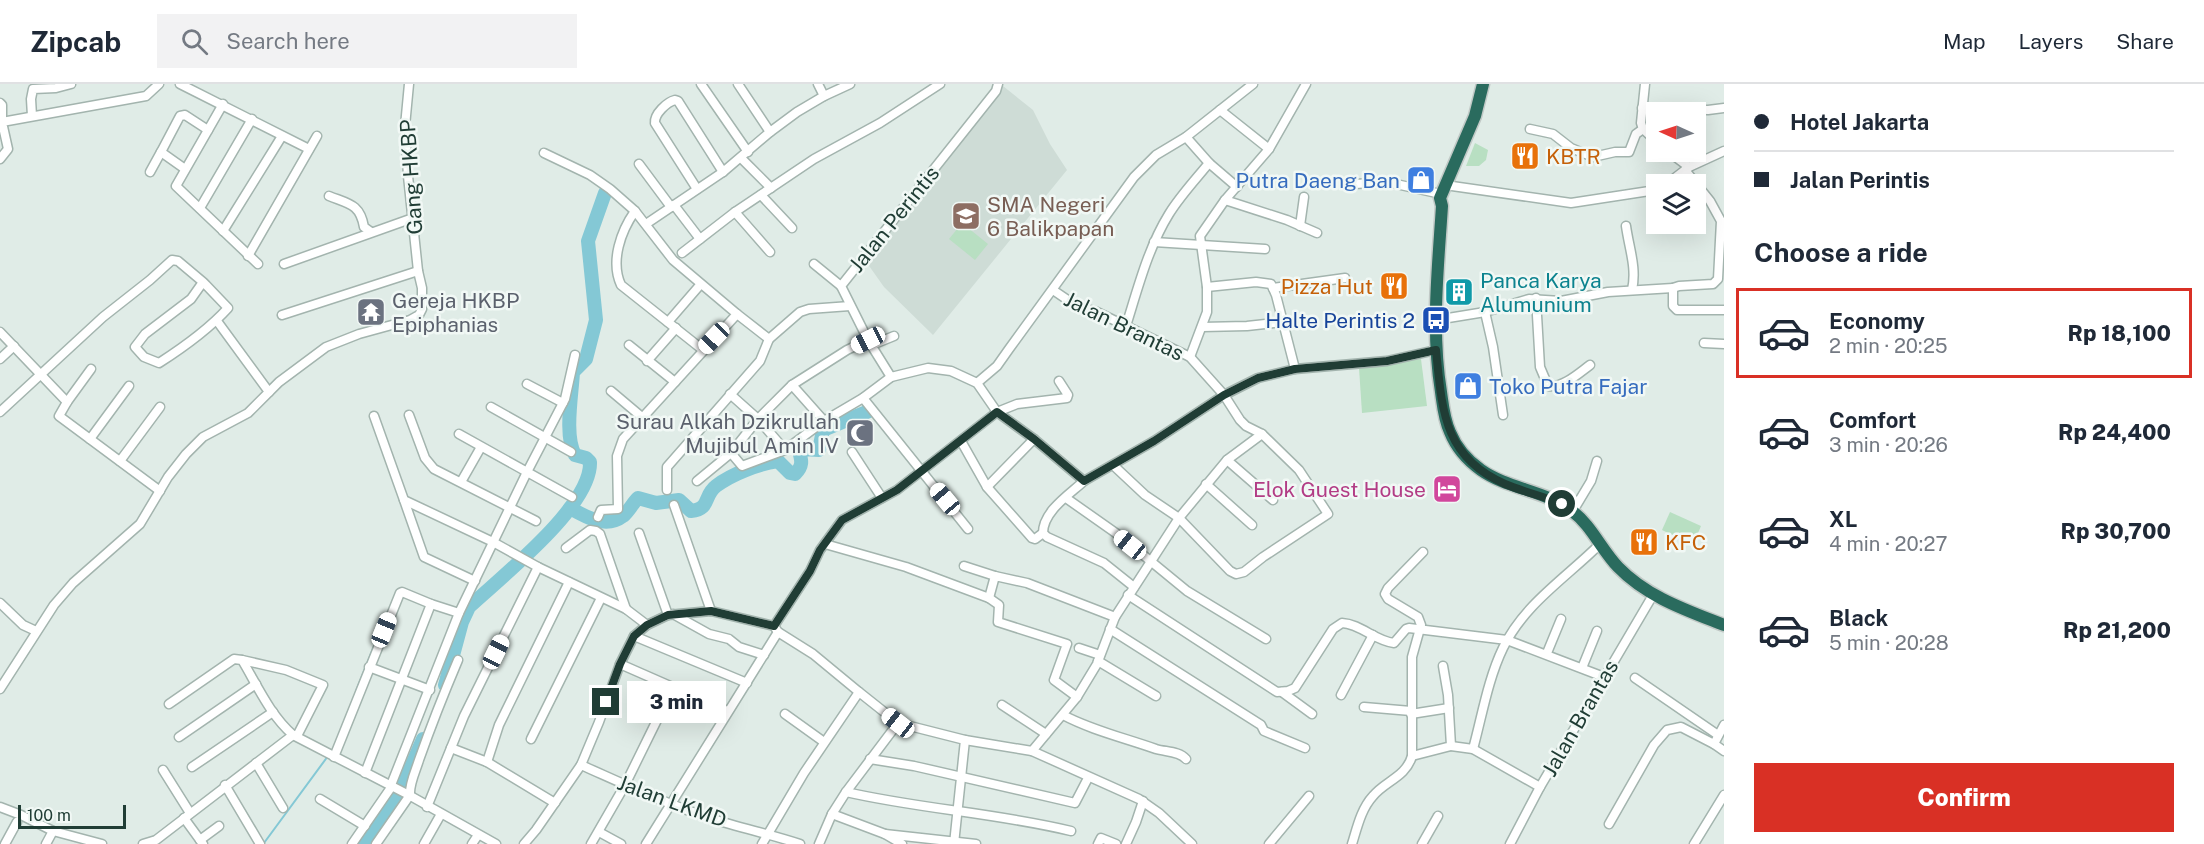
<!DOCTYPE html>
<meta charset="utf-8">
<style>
:root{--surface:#fff;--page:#f2f2f3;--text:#1f2937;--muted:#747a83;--line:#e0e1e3;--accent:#d93025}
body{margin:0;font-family:"Public Sans",sans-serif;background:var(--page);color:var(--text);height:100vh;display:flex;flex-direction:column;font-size:22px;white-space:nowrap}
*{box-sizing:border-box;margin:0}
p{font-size:20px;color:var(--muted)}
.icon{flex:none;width:33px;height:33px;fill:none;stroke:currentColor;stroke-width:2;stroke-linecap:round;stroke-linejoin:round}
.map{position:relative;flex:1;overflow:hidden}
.side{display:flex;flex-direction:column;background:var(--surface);width:480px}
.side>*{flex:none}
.guide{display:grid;align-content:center;height:132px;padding:0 30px;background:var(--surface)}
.needle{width:39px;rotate:273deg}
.tools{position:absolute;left:1646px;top:18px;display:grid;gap:12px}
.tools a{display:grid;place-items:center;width:60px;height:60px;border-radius:0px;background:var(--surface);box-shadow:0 6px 24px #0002;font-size:30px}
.scale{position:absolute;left:18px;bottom:15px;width:108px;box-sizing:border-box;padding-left:6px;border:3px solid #203d35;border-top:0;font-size:16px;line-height:21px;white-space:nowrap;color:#203d35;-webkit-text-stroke:4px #f1f8f5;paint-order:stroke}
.end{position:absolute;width:27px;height:27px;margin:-14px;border:8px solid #203d35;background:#fff;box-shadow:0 0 0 3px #fff}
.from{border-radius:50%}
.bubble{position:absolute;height:42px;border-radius:0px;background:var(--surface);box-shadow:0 6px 24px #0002;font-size:20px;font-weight:800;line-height:42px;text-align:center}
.car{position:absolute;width:18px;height:36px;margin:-18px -9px;border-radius:8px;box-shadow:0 0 4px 2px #0007;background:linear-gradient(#fff 24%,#345 0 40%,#fff 0 76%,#345 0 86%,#fff 0)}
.guide b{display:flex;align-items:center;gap:21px;height:57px;font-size:22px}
.guide b+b{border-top:2px solid var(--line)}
.guide i{width:15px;height:15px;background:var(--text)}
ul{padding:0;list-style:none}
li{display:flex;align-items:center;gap:18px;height:90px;margin:0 12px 9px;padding:0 18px;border:3px solid transparent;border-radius:0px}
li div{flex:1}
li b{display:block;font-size:22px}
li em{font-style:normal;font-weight:800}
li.active{border-color:var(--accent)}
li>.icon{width:54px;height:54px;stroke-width:1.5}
h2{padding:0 30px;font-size:27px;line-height:72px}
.cta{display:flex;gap:12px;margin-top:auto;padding:12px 30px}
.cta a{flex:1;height:69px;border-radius:0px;background:var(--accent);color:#fff;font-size:24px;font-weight:800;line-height:69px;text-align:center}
header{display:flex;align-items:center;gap:36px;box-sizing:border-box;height:84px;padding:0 30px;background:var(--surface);border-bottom:2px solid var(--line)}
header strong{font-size:28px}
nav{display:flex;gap:33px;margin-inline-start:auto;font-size:21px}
.search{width:420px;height:54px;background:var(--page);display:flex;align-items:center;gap:15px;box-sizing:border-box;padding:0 21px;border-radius:0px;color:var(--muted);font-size:22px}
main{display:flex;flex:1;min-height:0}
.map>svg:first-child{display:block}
</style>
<header>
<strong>Zipcab</strong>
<div class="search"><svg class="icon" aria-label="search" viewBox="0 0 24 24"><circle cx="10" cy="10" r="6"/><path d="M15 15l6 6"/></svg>Search here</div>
<nav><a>Map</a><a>Layers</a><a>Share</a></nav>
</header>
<main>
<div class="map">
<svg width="1724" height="760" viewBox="0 0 1724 760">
<rect width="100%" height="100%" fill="#e0ece7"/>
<polygon fill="#cedcd6" points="1003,2 1033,26 1050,60 1067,86 933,251 884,203 867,179"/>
<g fill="#b8dfc2">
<polygon points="1475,59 1488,66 1486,76 1479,82 1466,82"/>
<polygon points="962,139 988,160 975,176 949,155"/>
<polygon points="1421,275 1427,322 1362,329 1359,284"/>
<polygon points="1670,428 1701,442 1693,461 1662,446"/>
</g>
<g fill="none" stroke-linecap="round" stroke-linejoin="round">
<g stroke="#84c8d5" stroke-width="2">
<polyline points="356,607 382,542"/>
<polyline points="264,759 328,672"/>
</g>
<g stroke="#84c8d5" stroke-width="14">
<path d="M570 424C586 433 606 445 623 432 629 427 632 420 638 414L656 419 679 416 691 427C711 425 703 412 716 402 732 390 758 380 778 377L790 389 795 390C803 382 802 377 799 367L802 365 819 366 823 346 869 327"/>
<path d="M445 601 462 538 469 523C501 493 592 422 590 378L586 374 575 371C564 352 572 310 573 288L586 275 596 236 588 157 605 109"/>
<polyline points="365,760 399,711 423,655"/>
</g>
<g stroke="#a3b4ae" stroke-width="11">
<g id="minor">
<polyline points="180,0 309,65"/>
<polyline points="701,0 748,68"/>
<polyline points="738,0 770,48"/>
<polyline points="818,0 824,12"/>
<polyline points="1645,0 1641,39 1643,45 1656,57"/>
<polyline points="0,19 2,21 2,38 0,38"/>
<polyline points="223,20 176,102 258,180"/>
<polyline points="1642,24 1708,26 1724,24"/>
<polyline points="1220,26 1269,65"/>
<polyline points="32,32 31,15 33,5 56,4 71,0"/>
<polyline points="1530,45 1553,50 1571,64 1593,73 1615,68 1629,68 1636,50 1643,45"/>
<polyline points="1669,68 1689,83 1724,67"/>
<polyline points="544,69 590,91 610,105 635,127 673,176 737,230 623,355 617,372 618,425 601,426 598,433"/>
<polyline points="741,74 771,104"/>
<polyline points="0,75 8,65 2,38 146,12 159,0"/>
<polyline points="1209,79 1237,103"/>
<polyline points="639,80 671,123"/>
<polyline points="185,85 161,68 180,32 185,31 208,46"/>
<polyline points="1685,86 1710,117 1721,137 1718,195 1713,200 1679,202 1673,204 1673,222 1677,226 1724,226"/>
<polyline points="150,88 161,68"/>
<polyline points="1355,100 1387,98 1441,110"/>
<polyline points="1667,100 1689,83"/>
<polyline points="1452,102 1571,119 1656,106"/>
<path d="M697 105 655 39C654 30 667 18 675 16L678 17 723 88"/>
<polyline points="761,111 792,144"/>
<path d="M329 112C349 120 360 120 364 143L371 148"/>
<polyline points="1225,116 1287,136 1317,149"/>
<polyline points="674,121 700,155"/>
<polyline points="200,124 252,35"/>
<path d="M635 127C621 147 610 177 621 201L703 266"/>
<polyline points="735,128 770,168"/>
<polyline points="646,140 723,88 770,48 797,28 824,12 850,0"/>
<polyline points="1300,142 1304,113"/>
<path d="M1626 142C1629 164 1637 184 1632 206"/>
<polyline points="223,147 282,52"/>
<polyline points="1154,158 1265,165"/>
<polyline points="682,169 735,128 814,75 880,39 940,0"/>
<polyline points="248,172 317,52"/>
<polyline points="284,180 413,134"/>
<polyline points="814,180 841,202"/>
<polyline points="1207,203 1256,198 1271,200 1276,211 1295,285"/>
<polyline points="1273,204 1345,194"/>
<polyline points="1053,206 1078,223 1095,227 1190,273 1224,311 1240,336 1246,342 1262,350 1299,386 1328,430 1263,473 1244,488 1236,490 1230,487 1179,434 1145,411 1113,381"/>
<path d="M1536 214 1540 283 1548 302C1563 304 1579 289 1590 281"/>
<polyline points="1485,228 1493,263 1503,331"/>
<polyline points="737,230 769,255"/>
<polyline points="282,231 418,187"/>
<polyline points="1436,236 1485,228 1529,215 1561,217 1608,208 1673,204"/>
<polyline points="217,237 269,308"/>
<polyline points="668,238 700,201"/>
<path d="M1126 242C1138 204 1148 164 1169 130 1180 112 1196 95 1209 79L1186 53"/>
<polyline points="1202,243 1247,242 1283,238"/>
<polyline points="0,248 67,318"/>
<polyline points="1704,259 1724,260"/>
<polyline points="629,261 675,298"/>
<polyline points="872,261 894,252"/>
<polyline points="1190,273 1207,228 1207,203 1200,152 1225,116 1269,65 1306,0"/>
<polyline points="0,275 14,262"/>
<polyline points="647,277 676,244"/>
<polyline points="91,285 67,318 59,332 160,407"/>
<polyline points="891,293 868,256 841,202 996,7 998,0"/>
<polyline points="977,299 997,282 1009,265 1134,93 1156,71 1186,53 1253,0"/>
<polyline points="527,300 563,319"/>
<polyline points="792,301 824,337"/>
<polyline points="611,307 643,334"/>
<polyline points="730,310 758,335 785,366"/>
<polyline points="863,314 968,445"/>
<polyline points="491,323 571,368"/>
<path d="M0 328 103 233 150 196 172 176 178 177 203 198 206 201 228 224C208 246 184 263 159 279L144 273 135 263 145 250 191 215 203 198"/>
<polyline points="409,331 425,374 434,385 536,437"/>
<polyline points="374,332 404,416 493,458 538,483 626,525 647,541"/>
<polyline points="459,350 572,413"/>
<polyline points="90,355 129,302"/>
<polyline points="961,357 987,403 1032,454 1035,455 1043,449"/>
<polyline points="852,368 882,414"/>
<polyline points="731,369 742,382 785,366 824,337 863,314 891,293 928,284 951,287 977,299 997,328 1034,355 1084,397 1154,357 1224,311 1258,294 1295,285 1387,277 1436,266"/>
<polyline points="1227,376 1273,416"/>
<polyline points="120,377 160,323"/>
<polyline points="697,397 731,369 758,335 792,301 847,266 868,256"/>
<path d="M1084 397C1070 410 1043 427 1043 449L1047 453 1104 479 1134 503"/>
<polyline points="461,398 481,363"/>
<polyline points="1206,400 1252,441"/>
<polyline points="987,403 1034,355"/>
<polyline points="667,406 667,383 760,277 769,255 800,228 809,225 850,222"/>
<polyline points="1066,414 1120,452 1187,507 1266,555"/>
<polyline points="404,416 424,473 475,497"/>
<polyline points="674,421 711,527"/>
<polyline points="1573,427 1591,397 1597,377"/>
<polyline points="639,449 668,531"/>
<polyline points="825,460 906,483 989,514 995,492 1027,499 1115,533"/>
<polyline points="566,464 590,446 596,447 600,450 626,525"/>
<polyline points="964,482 995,492"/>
<path d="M1128 511 1277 608 1288 607 1295 604 1333 545 1342 539C1361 540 1375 557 1394 559L1406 545 1409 544 1507 556 1604 593"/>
<polyline points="989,514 999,521 998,538 1067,560 1054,596 1077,613"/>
<polyline points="0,519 23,541 36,547"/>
<polyline points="673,530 709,550 729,555 739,563 764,571"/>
<polyline points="774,542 810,487 820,466 842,436 897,406 997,328 1017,320 1067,314 1068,311 1059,297"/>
<polyline points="1110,545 1261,641 1264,647 1305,664"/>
<polyline points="634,552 747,599"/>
<polyline points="1079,564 1100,571"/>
<polyline points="1547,569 1561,535"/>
<polyline points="242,576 286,586 323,601 297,652"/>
<polyline points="1098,577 1156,612"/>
<polyline points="620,580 727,627"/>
<polyline points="369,583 430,606"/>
<polyline points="1582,584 1597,547"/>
<polyline points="1635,594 1718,651"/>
<polyline points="0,605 54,521 73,499 140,440 168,393 186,370 203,353 248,329 279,298 326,263 359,250 410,236 419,231 422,225 422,204 418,187 408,92 405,42 409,0"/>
<polyline points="859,608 898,639 965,656 954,760"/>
<polyline points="1282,608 1312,630"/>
<polyline points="1341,611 1373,551"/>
<path d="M169 620 234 575 242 576C257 601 270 631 293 651L407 710 496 760"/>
<polyline points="1002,621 1046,650"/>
<polyline points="1364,623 1411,627"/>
<polyline points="785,630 824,658"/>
<polyline points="1411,630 1449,624"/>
<path d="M1063 631C1091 646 1125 654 1156 665 1166 668 1179 667 1186 675"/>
<polyline points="1724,641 1714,660 1724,667"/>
<polyline points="179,653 256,600"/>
<polyline points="531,655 601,514"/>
<polyline points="965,656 1032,667"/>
<polyline points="1451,662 1473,665 1540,703"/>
<polyline points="451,664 487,678 555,719"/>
<path d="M1473 665C1482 632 1488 595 1503 564 1524 520 1567 493 1600 460"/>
<polyline points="1412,672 1451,662 1448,611 1443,582"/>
<polyline points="334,673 400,509 402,508 431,520 459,529"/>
<polyline points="870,675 914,682 1075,719 1088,694"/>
<polyline points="487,678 499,641 569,498"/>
<polyline points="256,679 283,724"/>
<path d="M581 681C624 700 666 720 710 734 740 744 770 750 800 760"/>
<polyline points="192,683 273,628"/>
<polyline points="163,686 190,729"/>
<polyline points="365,689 431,520"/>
<polyline points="225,701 260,760"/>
<polyline points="391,701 459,529 527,388 565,315 575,271"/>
<path d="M846 708C920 725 997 729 1071 747"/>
<polyline points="320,715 365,742"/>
<polyline points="0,723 21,731 53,747 102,760"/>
<polyline points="427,723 464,632 538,483"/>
<polyline points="832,730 885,750 902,760"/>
<polyline points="184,734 203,760"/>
<polyline points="1609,740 1654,661 1667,646 1681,643 1714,660"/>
<polyline points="599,748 621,760"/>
<polyline points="885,750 976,760"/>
<polyline points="200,756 219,742"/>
<polyline points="5,760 17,738"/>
<polyline points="46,760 53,747"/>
<polyline points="143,760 156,756 293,651"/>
<polyline points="352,760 392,702"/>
<path d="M376 760 410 711C409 700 416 686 419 676 431 642 444 609 458 576"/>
<polyline points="424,760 441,730"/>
<polyline points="472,760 478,751"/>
<polyline points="524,760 536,746 581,681 599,638 620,580 634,552 647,541 668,531 711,527 774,542"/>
<polyline points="591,760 625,701 657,636"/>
<polyline points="646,760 778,548"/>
<polyline points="762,760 804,689 859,608 813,570 778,548 774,542"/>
<polyline points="819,760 832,730 846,708 898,639"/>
<polyline points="1098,760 1101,754 1116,760"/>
<polyline points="1126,760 1136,738 1143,717"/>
<polyline points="1192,760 1159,729 1139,715 1032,667 1077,613 1097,580 1115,533 1179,434 1227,376 1262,350"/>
<polyline points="1269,760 1309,712"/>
<path d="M1352 760C1357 744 1361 725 1373 712 1385 697 1406 693 1412 672V573L1421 541 1418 533 1388 515 1385 510 1388 504 1423 468"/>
<polyline points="1422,760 1438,732"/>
<polyline points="1510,760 1540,703 1653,511"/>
<polyline points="1694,760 1724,711"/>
</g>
</g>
<g stroke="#c1c9c6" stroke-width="15">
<path id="highway" d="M1483 0 1475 32 1440 114 1442 122C1438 184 1431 246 1441 308 1443 322 1444 335 1450 348 1456 363 1467 376 1481 386 1508 405 1544 406 1572 427 1591 441 1601 465 1618 483 1647 513 1686 526 1724 541"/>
</g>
<use href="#minor" stroke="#fff" stroke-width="8"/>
<use href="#highway" stroke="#2a6b5e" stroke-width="12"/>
</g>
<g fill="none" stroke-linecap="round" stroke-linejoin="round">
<path stroke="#203d35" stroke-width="8" d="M606 618 620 580 634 552 647 541 668 531 711 527 774 542 810 487 820 466 842 436 897 406 997 328 1034 355 1084 397 1154 357 1224 311 1258 294 1295 285 1387 277 1436 266C1442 325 1443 373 1505 400 1524 408 1543 412 1562 420"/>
</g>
<defs>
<g id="restaurant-square" transform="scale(1.5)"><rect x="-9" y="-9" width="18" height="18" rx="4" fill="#e8710a" stroke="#f1f8f5"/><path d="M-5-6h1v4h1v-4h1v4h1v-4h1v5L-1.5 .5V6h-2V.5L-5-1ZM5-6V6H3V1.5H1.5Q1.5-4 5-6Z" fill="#fff"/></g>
<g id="shop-square" transform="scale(1.5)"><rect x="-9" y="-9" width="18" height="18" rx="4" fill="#3f7fe0" stroke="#f1f8f5"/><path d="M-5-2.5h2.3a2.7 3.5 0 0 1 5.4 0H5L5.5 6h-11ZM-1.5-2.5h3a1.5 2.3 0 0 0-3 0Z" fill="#fff"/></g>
<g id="school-square" transform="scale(1.5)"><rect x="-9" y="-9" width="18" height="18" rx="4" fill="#8d6e63" stroke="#f1f8f5"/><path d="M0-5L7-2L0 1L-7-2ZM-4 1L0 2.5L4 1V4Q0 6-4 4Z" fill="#fff"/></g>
<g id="building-square" transform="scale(1.5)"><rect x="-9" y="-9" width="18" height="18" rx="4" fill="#0f9aa8" stroke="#f1f8f5"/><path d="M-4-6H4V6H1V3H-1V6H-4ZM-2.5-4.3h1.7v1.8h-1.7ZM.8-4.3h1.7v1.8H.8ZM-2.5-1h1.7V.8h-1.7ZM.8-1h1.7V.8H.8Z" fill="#fff"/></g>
<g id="temple-square" transform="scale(1.5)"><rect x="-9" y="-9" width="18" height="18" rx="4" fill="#6b7280" stroke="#f1f8f5"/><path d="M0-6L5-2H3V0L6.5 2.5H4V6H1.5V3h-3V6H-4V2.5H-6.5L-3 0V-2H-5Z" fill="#fff"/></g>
<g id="bus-square" transform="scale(1.5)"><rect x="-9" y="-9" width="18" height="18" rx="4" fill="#1a4fb4" stroke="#f1f8f5"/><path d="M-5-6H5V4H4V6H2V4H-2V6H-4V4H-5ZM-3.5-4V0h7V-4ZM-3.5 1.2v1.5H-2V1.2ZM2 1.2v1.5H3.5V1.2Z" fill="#fff"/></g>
<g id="mosque-square" transform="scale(1.5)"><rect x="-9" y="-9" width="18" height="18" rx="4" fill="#6b7280" stroke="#f1f8f5"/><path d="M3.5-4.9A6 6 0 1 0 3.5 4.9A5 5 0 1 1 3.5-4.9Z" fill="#fff"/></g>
<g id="hotel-square" transform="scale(1.5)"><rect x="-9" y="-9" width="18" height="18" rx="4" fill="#d1479c" stroke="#f1f8f5"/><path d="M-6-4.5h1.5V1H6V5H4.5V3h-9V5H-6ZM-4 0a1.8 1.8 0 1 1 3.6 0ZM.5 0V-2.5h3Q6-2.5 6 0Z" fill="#fff"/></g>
</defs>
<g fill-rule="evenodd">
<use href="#restaurant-square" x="1525" y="72"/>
<use href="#shop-square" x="1421" y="96"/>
<use href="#school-square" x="966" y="132"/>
<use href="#restaurant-square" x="1394" y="202"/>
<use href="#building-square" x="1459" y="208"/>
<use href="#temple-square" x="371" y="228"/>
<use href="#bus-square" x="1436" y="236"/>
<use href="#shop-square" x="1468" y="302"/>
<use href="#mosque-square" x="860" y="349"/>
<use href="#hotel-square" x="1447" y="405"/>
<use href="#restaurant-square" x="1644" y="458"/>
</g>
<g text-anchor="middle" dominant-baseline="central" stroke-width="5" stroke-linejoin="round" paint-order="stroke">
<g font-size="21" fill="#c56008" stroke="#f1f8f5" text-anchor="start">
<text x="1546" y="72">KBTR</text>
<text x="1373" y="202" text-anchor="end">Pizza Hut</text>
<text x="1665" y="458">KFC</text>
</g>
<g font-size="21" fill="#203d35" stroke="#f1f8f5">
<text transform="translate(411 93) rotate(-94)">Gang HKBP</text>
<text transform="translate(894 135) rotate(-51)">Jalan Perintis</text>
<text transform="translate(1124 242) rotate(26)">Jalan Brantas</text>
<text transform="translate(1580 634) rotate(-60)">Jalan Brantas</text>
<text transform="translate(672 717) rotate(20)">Jalan LKMD</text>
</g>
<g font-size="21" fill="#366cbe" stroke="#f1f8f5" text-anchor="end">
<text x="1400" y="96">Putra Daeng Ban</text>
<text x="1489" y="302" text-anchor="start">Toko Putra Fajar</text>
</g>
<g font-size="21" fill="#785e54" stroke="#f1f8f5" text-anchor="start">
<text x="987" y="120">SMA Negeri<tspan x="987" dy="24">6 Balikpapan</tspan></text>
</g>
<g font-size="21" fill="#0d838f" stroke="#f1f8f5" text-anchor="start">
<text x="1480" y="196">Panca Karya<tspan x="1480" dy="24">Alumunium</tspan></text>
</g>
<g font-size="21" fill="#5b616d" stroke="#f1f8f5" text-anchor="start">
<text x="392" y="216">Gereja HKBP<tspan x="392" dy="24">Epiphanias</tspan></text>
<text x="839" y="337" text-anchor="end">Surau Alkah Dzikrullah<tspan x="839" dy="24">Mujibul Amin IV</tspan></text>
</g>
<g font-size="21" fill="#164399" stroke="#f1f8f5" text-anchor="end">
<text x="1415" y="236">Halte Perintis 2</text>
</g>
<g font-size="21" fill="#b23c85" stroke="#f1f8f5" text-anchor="end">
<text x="1426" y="405">Elok Guest House</text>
</g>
</g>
</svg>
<div class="tools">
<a><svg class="needle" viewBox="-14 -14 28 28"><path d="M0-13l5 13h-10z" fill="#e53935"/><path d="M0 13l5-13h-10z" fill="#747a83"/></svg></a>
<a><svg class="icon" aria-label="layers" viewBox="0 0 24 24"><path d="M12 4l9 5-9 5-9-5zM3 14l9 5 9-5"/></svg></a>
</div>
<div class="scale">100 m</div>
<i class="end from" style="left:1562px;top:420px"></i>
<i class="end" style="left:606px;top:618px"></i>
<div class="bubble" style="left:627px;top:597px;width:99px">3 min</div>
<i class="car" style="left:714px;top:254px;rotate:224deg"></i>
<i class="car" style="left:868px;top:256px;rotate:243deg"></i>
<i class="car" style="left:945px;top:415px;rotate:320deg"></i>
<i class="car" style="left:1130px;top:461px;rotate:309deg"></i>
<i class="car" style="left:384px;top:546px;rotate:22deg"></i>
<i class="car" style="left:496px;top:568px;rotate:26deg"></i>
<i class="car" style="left:898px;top:639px;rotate:308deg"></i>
</div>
<section class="side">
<div class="guide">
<b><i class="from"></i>Hotel Jakarta</b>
<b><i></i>Jalan Perintis</b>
</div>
<h2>Choose a ride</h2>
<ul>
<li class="active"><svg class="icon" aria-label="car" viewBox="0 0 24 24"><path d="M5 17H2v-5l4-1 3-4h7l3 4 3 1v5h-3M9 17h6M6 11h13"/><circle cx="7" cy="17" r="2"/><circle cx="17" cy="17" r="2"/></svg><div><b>Economy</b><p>2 min · 20:25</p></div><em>Rp 18,100</em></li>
<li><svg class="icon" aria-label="car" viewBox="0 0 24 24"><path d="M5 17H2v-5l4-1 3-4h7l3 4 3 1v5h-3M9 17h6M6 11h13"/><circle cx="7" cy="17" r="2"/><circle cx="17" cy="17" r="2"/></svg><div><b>Comfort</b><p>3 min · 20:26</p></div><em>Rp 24,400</em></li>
<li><svg class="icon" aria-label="car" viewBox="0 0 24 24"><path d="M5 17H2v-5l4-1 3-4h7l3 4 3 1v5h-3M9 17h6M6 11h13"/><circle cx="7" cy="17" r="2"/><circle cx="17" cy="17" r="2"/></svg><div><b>XL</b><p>4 min · 20:27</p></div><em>Rp 30,700</em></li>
<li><svg class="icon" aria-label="car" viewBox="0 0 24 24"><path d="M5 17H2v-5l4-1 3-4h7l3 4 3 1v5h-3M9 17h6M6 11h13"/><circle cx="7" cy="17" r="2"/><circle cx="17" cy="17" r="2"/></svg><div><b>Black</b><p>5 min · 20:28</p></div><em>Rp 21,200</em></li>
</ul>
<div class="cta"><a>Confirm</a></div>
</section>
</main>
